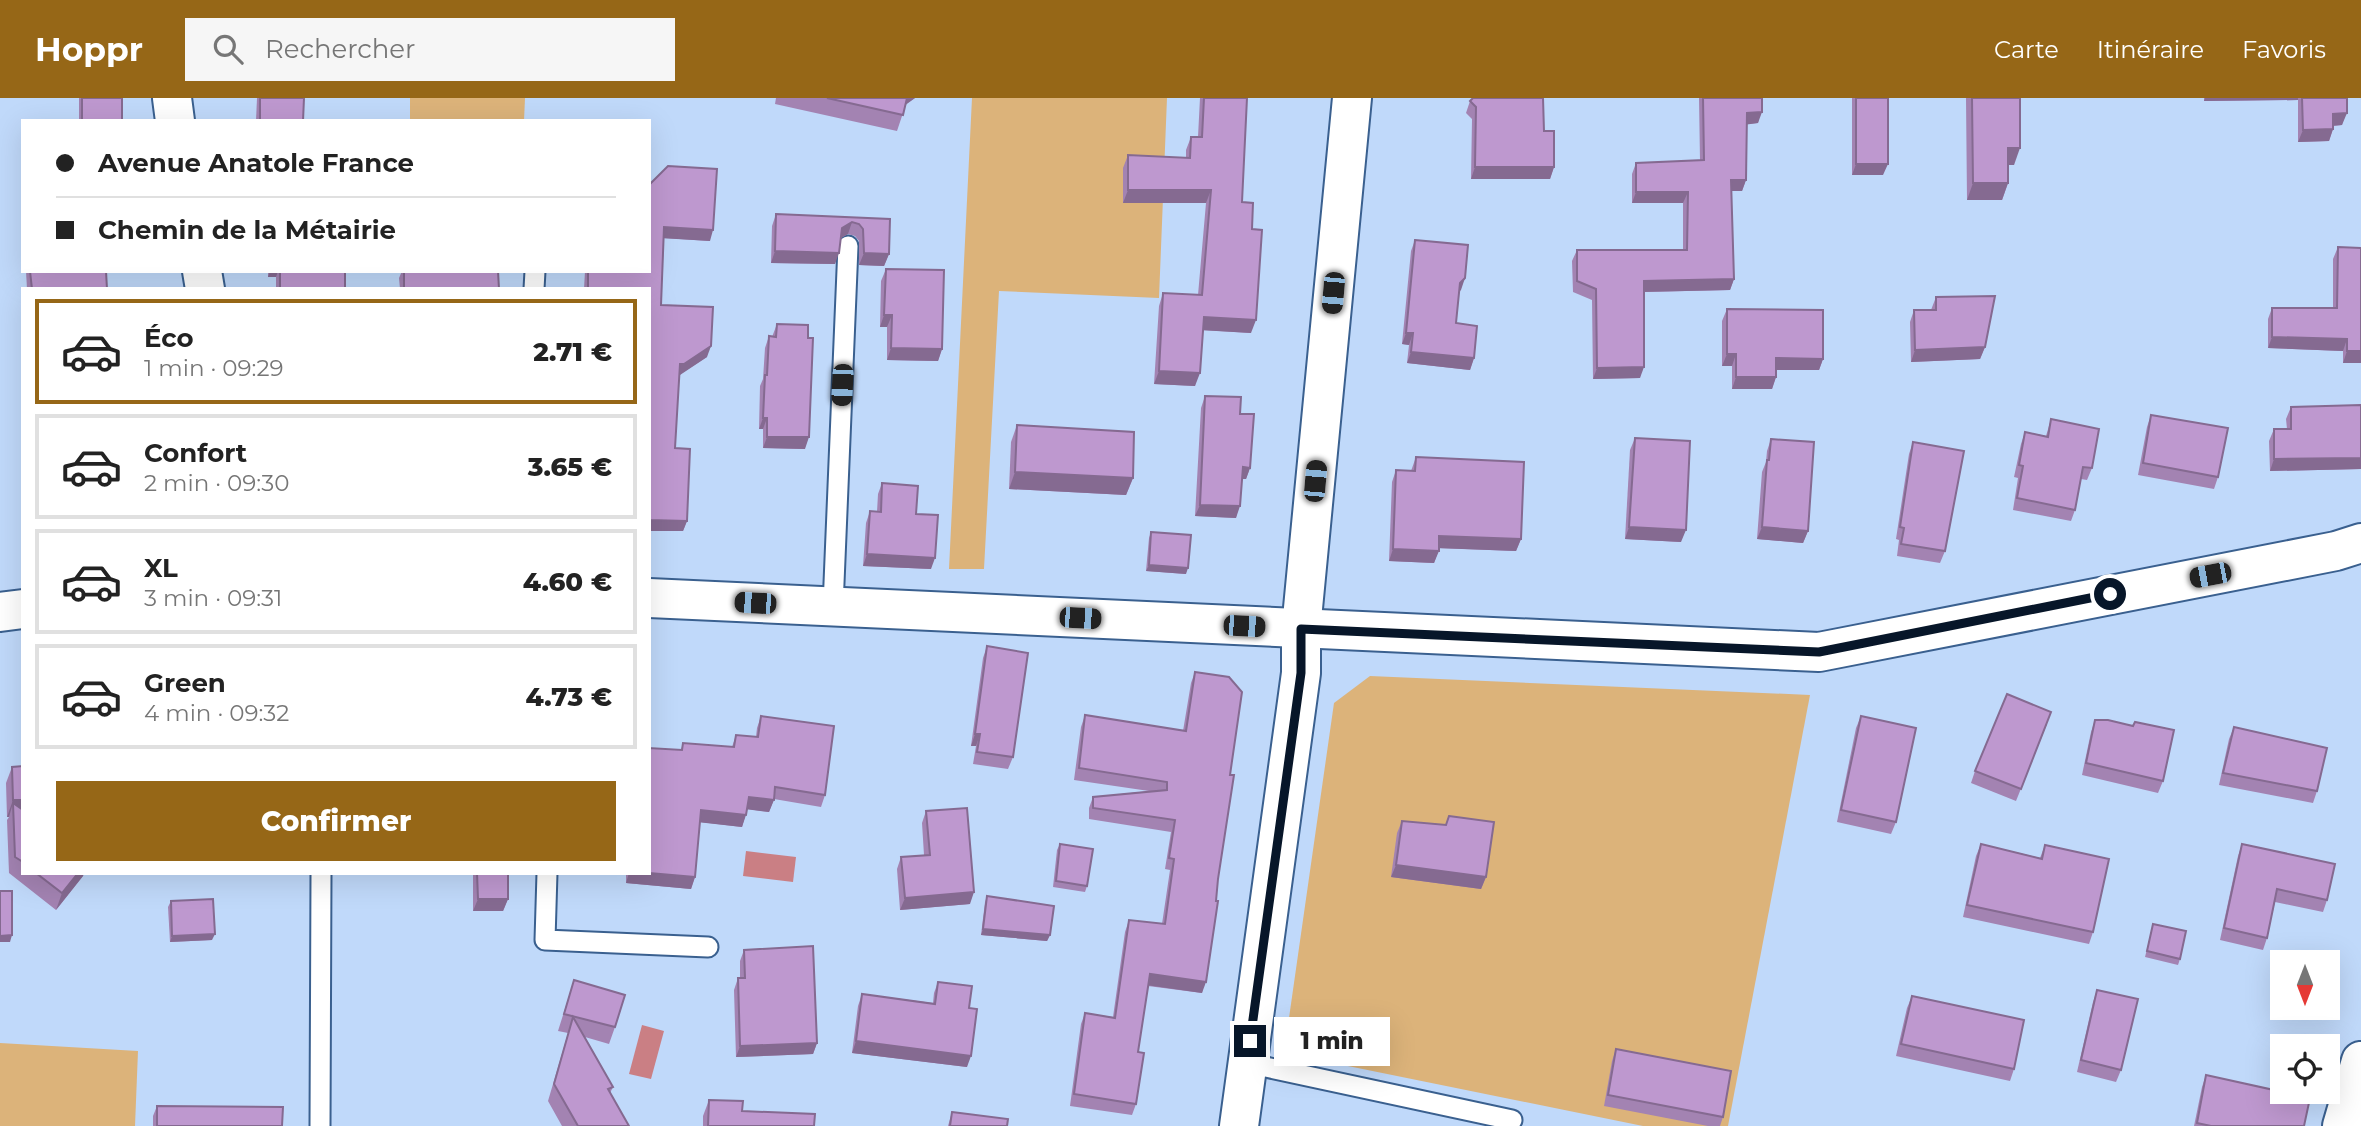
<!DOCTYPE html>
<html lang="fr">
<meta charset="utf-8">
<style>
:root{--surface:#fff;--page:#f6f6f6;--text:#222;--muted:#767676;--line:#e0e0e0;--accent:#966717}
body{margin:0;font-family:Montserrat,sans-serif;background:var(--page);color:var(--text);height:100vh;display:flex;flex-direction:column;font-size:26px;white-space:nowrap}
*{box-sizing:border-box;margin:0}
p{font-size:23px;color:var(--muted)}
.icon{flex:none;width:38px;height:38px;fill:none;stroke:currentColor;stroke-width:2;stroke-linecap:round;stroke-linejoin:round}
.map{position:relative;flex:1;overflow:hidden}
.sheet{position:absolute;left:21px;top:189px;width:630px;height:588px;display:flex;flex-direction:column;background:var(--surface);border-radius:0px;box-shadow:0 7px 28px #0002}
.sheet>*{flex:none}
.top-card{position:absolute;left:21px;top:21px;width:630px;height:154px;border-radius:0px;box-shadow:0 7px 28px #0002;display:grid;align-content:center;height:154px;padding:0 35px;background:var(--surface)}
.needle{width:46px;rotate:180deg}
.tools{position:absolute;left:2270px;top:852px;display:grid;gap:14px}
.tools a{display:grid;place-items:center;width:70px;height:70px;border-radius:0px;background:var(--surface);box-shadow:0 7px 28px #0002;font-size:35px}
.end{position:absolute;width:32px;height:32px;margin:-16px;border:9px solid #071629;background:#fff;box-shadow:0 0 0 4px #fff}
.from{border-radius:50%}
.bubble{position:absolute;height:49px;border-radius:0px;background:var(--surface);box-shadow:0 7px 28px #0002;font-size:23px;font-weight:800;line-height:49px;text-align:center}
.car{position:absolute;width:21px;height:42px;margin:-21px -10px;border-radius:9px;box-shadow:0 0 5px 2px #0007;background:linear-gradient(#222 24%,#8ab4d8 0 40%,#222 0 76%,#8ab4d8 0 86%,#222 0)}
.top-card b{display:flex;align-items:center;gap:24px;height:66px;font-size:26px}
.top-card b+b{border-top:2px solid var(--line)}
.top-card i{width:18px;height:18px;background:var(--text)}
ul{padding:12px 0 0;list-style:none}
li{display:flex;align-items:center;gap:21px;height:105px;margin:0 14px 10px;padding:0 21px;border:4px solid var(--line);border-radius:0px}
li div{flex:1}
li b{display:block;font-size:26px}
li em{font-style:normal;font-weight:800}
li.selected{border-color:var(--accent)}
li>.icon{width:63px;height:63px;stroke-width:1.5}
.action{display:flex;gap:14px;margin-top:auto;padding:14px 35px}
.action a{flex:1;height:80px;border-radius:0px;background:var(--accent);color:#fff;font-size:28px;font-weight:800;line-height:80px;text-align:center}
header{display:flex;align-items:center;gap:42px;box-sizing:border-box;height:98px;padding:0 35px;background:var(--accent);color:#fff}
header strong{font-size:33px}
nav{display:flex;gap:38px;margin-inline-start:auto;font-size:24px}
.search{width:490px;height:63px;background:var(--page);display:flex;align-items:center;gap:18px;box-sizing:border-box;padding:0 24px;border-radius:0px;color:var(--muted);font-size:26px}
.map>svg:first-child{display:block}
</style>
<header>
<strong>Hoppr</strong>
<div class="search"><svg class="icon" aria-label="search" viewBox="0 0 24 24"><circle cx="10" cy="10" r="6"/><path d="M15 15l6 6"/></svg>Rechercher</div>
<nav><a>Carte</a><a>Itinéraire</a><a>Favoris</a></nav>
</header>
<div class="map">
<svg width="2361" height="1028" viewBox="0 0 2361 1028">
<rect width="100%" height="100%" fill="#c0d9fa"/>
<g fill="#dcb37a">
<polygon points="410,0 525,0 524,23 410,22"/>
<polygon points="972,0 1167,0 1159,200 999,193 984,471 949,471"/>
<polygon points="1370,578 1810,597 1728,1028 1643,1028 1284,955 1334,605"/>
<polygon points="0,945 138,953 135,1028 0,1028"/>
</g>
<g fill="#ca7f84">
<polygon points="746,753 796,759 793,784 743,778"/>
<polygon points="642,927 664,933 651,981 629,976"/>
</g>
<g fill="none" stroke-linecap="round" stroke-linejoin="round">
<g stroke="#3a608f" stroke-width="23">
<g id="service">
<polyline points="534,191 535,173"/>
<polyline points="833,509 848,148"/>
<polyline points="547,775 545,842 708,849"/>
<polyline points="1247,965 1512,1022"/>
<polyline points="320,1028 321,775"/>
</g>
</g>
<g stroke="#3a608f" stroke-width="42">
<g id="minor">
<polyline points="172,0 175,23"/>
<polyline points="202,173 205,191"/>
<polyline points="1239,1028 1301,575 1301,531 1352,0"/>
</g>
</g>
<g stroke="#3a608f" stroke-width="42">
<g id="tertiary">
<polyline points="649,500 1819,554 2336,453 2361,445"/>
<polyline points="0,514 23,511"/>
<polyline points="2342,1028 2361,963"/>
</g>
</g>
<use href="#service" stroke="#fff" stroke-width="19"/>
<use href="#minor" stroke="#fff" stroke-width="38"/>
<use href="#tertiary" stroke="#fff" stroke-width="38"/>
</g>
<g fill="#a383b2">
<rect x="79" y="0" width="43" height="23"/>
<polygon points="257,0 304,0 303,23 256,23"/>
<polygon points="776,0 915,0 906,6 897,33 775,6"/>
<polygon points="1200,0 1247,0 1242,104 1252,131 1251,235 1203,232 1195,288 1154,286 1159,208 1163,195 1198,197 1206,105 1123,105 1123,70 1128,57 1186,60 1186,52 1191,39 1198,39"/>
<polygon points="1699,0 1762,0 1758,25 1747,26 1746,82 1742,93 1731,93 1734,181 1730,192 1644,194 1640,280 1593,281 1592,202 1573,194 1572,163 1577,152 1683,152 1683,105 1632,105 1632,76 1636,65 1700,63"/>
<polygon points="1852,0 1888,0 1883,77 1852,77"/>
<polygon points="1966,0 2020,0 2014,67 2008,67 2008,85 2002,102 1967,102"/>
<polygon points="2204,0 2347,0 2342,27 2333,28 2333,31 2329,43 2298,44 2298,2 2204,3"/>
<polygon points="1470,3 1544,33 1554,69 1550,81 1471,81 1472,21 1466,15"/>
<polygon points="649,87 710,143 664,140 661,207 707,259 679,277 675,350 687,423 683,433 649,191 584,191 585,173 649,173"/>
<polygon points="776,116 890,121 889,156 884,168 859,167 859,143 855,138 848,136 841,140 835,166 771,165 772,128"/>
<polygon points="1415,142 1461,192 1459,193 1456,225 1474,260 1470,272 1407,265 1409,247 1402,246 1411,153"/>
<polygon points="2338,149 2361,150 2361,265 2343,265 2343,253 2268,250 2268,221 2272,210 2333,210 2333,161"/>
<polygon points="886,171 942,251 938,263 887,262 887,229 880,229 881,183"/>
<polygon points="26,173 106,173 107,191 27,191"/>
<polygon points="268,173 345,173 345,191 276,191 276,179 268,179"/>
<polygon points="402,173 498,173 499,191 400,191 399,180"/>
<polygon points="1936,199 1985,249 1980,261 1911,264 1910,224 1914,212 1931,212"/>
<polygon points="1727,211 1823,261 1819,272 1776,272 1776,279 1772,291 1732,291 1732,268 1722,268 1722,223"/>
<polygon points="777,226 805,351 763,350 763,331 759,331 760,288 763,281 765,250 769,238 772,239"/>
<polygon points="1205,298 1240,316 1250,370 1246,381 1242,381 1236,420 1195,418 1201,310"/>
<polygon points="2361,307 2361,371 2270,373 2269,343 2274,331 2287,331 2286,321 2291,309"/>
<polygon points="2151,317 2218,379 2214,391 2138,377 2147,329"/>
<polygon points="2051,321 2092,370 2087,382 2081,381 2075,412 2071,423 2013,412 2018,380 2014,379 2021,346 2025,334 2046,338"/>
<polygon points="1017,327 1133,380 1126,397 1009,391 1011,344"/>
<polygon points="1635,340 1681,444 1625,441 1630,352"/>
<polygon points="1771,341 1808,433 1803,445 1757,441 1762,374 1766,364 1767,353"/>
<polygon points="1913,344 1945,453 1940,465 1897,458 1899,442 1896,441 1909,356"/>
<polygon points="1416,359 1521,441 1516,453 1439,450 1434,465 1389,463 1392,384 1396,372 1411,373"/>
<polygon points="882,385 931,471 863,468 866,425 870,413 877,414 878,396"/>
<polygon points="1151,434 1186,476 1146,473 1149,440"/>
<polygon points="987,548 1013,659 1008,671 973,666 976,648 971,648 983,560"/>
<polygon points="1195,574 1230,677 1202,895 1148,888 1138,954 1136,1006 1132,1017 1070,1008 1081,926 1085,915 1113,919 1125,834 1129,822 1162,826 1170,772 1165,771 1171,734 1089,721 1089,710 1093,699 1149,693 1074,682 1081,629 1085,617 1183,633 1191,585"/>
<polygon points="761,618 825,697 821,709 774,701 769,714 747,711 742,729 700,724 695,779 691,791 626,785 626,775 649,775 683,645 732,649 736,637 756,639 757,630"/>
<polygon points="1861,618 1896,724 1891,736 1837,724 1856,630"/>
<polygon points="2095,622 2163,683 2158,695 2082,677 2091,634"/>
<polygon points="2047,626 2016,703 1971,685 1975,673"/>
<polygon points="2234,629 2317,693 2313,705 2219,687 2229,641"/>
<polygon points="23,668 23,775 84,775 83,778 56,812 9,775 7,722 9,719 7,719 6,685 12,669"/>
<polygon points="926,713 970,806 900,812 897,771 901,759 924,757 922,725"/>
<polygon points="1402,723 1486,779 1481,791 1391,779 1397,735"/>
<polygon points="1060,746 1087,788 1085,794 1053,789 1057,752"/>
<polygon points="1981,746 2040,760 2045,747 2093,834 2089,846 1963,819 1976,758"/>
<polygon points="2242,746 2327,802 2323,814 2275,804 2267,840 2263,852 2220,842 2238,758"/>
<polygon points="473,775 508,775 508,801 503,813 473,813"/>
<polygon points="987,798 1050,837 1047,843 981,837 985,804"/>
<polygon points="171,803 212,842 170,844 168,809"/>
<polygon points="2153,826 2180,861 2178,867 2145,859"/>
<polygon points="744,852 817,945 813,956 736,959 734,892 738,880 740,880 740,863"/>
<polygon points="574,882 615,929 609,946 585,939 613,989 610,995 629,1028 562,1028 548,1003 568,935 558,933"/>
<polygon points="938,884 969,910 967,969 852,955 858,908 862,896 933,905 934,895"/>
<polygon points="2097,892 2121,972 2116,984 2077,974 2093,904"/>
<polygon points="1912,898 2014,971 2010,983 1896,958 1907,910"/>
<polygon points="1616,951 1723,1019 1720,1028 1708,1028 1604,1008 1612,963"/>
<polygon points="2206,977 2304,1028 2194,1028 2202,989"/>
<polygon points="709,1002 742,1013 814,1028 703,1028 703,1018"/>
<polygon points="157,1008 282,1028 153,1028 153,1018"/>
<polygon points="952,1014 1007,1028 948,1028"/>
</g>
<g fill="#856a91">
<polygon points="907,0 915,0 904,8"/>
<polygon points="2205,0 2298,0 2298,2 2204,3"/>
<polygon points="1762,14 1758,25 1743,27 1747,15"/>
<polygon points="2347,15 2342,27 2329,28 2333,16"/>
<polygon points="2333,31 2329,43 2298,44 2303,32"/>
<polygon points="2008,50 2020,50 2014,67 2002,67"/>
<polygon points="1856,66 1888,66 1883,77 1852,77"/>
<polygon points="1475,69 1554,69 1550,81 1471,81"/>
<polygon points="1731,82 1746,82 1742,93 1727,93"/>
<polygon points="1973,85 2008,85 2002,102 1967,102"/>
<polygon points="1128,92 1211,92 1206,105 1123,105"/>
<polygon points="1636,94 1688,94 1683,105 1632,105"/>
<polygon points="852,124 848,136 837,142 842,130"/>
<polygon points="664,129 713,132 710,143 660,140"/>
<polygon points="775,153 839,155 835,166 771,165"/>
<polygon points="864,155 889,156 884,168 859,167"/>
<polygon points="270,173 278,173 276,179 268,179"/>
<polygon points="1465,180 1461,192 1456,196 1460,185"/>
<polygon points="1734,181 1730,192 1640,194 1644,183"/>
<polygon points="884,217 892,217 887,229 880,229"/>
<polygon points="1204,219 1256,222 1251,235 1199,232"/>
<polygon points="1406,235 1413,235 1409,247 1402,246"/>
<polygon points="2272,239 2347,241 2343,253 2268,250"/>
<polygon points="711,248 707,259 680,277 676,277 680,266"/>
<polygon points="1985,249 1980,261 1911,264 1915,252"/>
<polygon points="891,250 942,251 938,263 887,262"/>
<polygon points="2347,253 2361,253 2361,265 2343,265"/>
<polygon points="1411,254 1474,260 1470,272 1407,265"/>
<polygon points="1727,256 1736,256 1732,268 1722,268"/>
<polygon points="1776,260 1823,261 1819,272 1772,272"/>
<polygon points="1644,269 1640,280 1593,281 1597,270"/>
<polygon points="1159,273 1200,275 1195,288 1154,286"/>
<polygon points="1736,279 1776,279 1772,291 1732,291"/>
<polygon points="763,320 767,320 763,331 759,331"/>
<polygon points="767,339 809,339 805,351 763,350"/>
<polygon points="2361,360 2361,371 2270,373 2274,361"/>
<polygon points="1243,369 1250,370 1246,381 1239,381"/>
<polygon points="1015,374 1133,380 1126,397 1009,391"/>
<polygon points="1200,407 1240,408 1236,420 1195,418"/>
<polygon points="649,422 687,423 683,433 649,433"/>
<polygon points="1629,429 1686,432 1681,444 1625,441"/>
<polygon points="1762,429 1808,433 1803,445 1757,441"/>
<polygon points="1439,438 1521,441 1516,453 1435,450"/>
<polygon points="1393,451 1439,453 1434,465 1389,463"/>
<polygon points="867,456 935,460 931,471 863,468"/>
<polygon points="1149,467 1188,470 1186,476 1146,473"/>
<polygon points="975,636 980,636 976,648 971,648"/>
<polygon points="749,699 774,702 769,714 745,711"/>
<polygon points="13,702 23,702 23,718 13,705 9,719 7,719"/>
<polygon points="701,712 746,717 742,729 697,724"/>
<polygon points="1396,767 1486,779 1481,791 1391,779"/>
<polygon points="78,775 84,775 83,778 56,812 62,795"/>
<polygon points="629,775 649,775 695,779 691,791 626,785"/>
<polygon points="974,794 970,806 900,812 905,800"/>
<polygon points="478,801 508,801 503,813 473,813"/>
<polygon points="983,831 1050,837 1047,843 981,837"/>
<polygon points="215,836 212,842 170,844 172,838"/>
<polygon points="12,837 10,844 0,844 0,838"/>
<polygon points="1150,876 1206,884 1202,895 1146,887"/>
<polygon points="856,943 971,958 967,969 852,955"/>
<polygon points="817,945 813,956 736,959 740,948"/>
</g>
<g fill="#be98cf" stroke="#856a91" stroke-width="2">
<rect x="82" y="0" width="40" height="23"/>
<polygon points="260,0 304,0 303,23 260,23"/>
<polygon points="827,0 907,0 903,17"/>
<polygon points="1204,0 1247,0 1242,104 1253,105 1252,131 1262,132 1256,222 1204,219 1200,275 1159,273 1163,195 1202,197 1211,92 1128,92 1128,57 1190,60 1191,39 1202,39"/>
<polygon points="1473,0 1543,0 1544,33 1554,33 1554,69 1475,69 1476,9 1470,3"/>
<polygon points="1703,0 1762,0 1762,14 1747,15 1746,82 1731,82 1734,181 1644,183 1644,269 1597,270 1596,191 1577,183 1577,152 1687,152 1688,94 1636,94 1636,65 1704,62"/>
<rect x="1856" y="0" width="32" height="66"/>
<polygon points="1972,0 2020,0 2020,50 2008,50 2008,85 1973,85"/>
<polygon points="2302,0 2347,0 2347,15 2333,16 2333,31 2303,32"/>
<polygon points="668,68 717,71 713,132 664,129 661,207 713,209 711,248 684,266 680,266 675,350 690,351 687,423 649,422 649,191 588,191 588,173 649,173 649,87"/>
<polygon points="776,116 890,121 889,156 864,155 863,131 859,126 852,124 842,130 839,155 775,153"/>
<polygon points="1415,142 1468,147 1465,180 1460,185 1456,225 1477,228 1474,260 1411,254 1413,235 1406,235"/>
<polygon points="2338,149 2361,150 2361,253 2347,253 2347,241 2272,239 2272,210 2337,210"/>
<polygon points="886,171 944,172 942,251 891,250 892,217 884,217"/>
<polygon points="30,173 106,173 107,191 32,191"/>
<rect x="280" y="173" width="65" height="18"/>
<polygon points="404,173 498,173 499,191 404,191"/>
<polygon points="1995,198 1985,249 1915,252 1914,212 1936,212 1936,199"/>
<polygon points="1727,211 1823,212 1823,261 1776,260 1776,279 1736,279 1736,256 1727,256"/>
<polygon points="777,226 808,227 808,240 813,240 809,339 767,339 767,320 763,320 765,277 767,277 769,238 776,239"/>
<polygon points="1205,298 1241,299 1240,316 1254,316 1250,370 1243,369 1240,408 1200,407"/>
<polygon points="2361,307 2361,360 2274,361 2274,331 2291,331 2291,309"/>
<polygon points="2151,317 2228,330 2218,379 2143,365"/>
<polygon points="2051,321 2099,331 2092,370 2083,369 2075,412 2017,400 2023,368 2019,367 2025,334 2048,339"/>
<polygon points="1017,327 1134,334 1133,380 1015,374"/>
<polygon points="1635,340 1690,343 1686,432 1629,429"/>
<polygon points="1771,341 1814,344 1808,433 1762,429 1767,362 1769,362"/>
<polygon points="1913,344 1964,353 1945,453 1901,446 1904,430 1900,429"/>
<polygon points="1416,359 1524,364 1521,441 1439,438 1439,453 1393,451 1396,372 1415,373"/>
<polygon points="882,385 918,388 916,416 938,417 935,460 867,456 870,413 881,414"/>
<polygon points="1151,434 1191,437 1188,470 1149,467"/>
<polygon points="987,548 1028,555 1013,659 977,654 980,636 975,636"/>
<polygon points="1195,574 1229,579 1242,594 1230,677 1234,677 1218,781 1216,803 1218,803 1206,884 1150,876 1138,954 1144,955 1136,1006 1074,996 1085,915 1115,920 1129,822 1165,826 1174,761 1169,760 1175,722 1093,710 1093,699 1167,692 1167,684 1079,670 1085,617 1186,633"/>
<polygon points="2007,596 2051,614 2021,691 1975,673"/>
<polygon points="761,618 834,628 825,697 775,689 774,702 749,699 746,717 701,712 695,779 649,775 649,650 682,652 683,645 734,649 736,637 758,639"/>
<polygon points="1861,618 1916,630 1896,724 1841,712"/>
<polygon points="2095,622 2108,622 2133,628 2135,624 2174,632 2163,683 2086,665"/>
<polygon points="2234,629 2327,650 2317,693 2223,675"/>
<polygon points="23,668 23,702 13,702 12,669"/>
<polygon points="13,705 23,712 23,764 15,759"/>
<polygon points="967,710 974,794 905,800 901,759 930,757 926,713"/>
<polygon points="1449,718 1494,724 1486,779 1396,767 1402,723 1446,727"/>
<polygon points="1060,746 1093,751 1087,788 1056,783"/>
<polygon points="1981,746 2042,761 2045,747 2109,761 2093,834 1967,807"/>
<polygon points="2242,746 2335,766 2327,802 2277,791 2267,840 2224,830"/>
<polygon points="36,775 78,775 62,795"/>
<polygon points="477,775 508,775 508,801 478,801"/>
<polygon points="0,793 12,793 12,837 0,838"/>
<polygon points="987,798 1054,808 1050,837 983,831"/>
<polygon points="213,801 215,836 172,838 171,803"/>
<polygon points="2153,826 2186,833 2180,861 2147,853"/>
<polygon points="813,848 817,945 740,948 738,880 745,880 744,852"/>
<polygon points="574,882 625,897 615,929 564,916"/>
<polygon points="938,884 972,888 969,910 977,911 971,958 856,943 862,896 935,906"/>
<polygon points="2097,892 2138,901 2121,972 2081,962"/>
<polygon points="1912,898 2024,922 2014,971 1901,946"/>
<polygon points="573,919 613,989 608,991 629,1028 578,1028 554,986"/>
<polygon points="1616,951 1731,973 1723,1019 1608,997"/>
<polygon points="2206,977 2310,1000 2304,1028 2211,1028 2197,1025"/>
<polygon points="709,1002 743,1003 742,1013 815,1016 814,1028 708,1028"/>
<polygon points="157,1008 283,1009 282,1028 157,1028"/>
<polygon points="952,1014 1008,1021 1007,1028 950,1028"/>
</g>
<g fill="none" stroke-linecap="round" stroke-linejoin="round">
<polyline stroke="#071629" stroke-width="9" points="1250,943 1301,575 1301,531 1819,554 2110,496"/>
</g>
</svg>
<div class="tools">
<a><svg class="needle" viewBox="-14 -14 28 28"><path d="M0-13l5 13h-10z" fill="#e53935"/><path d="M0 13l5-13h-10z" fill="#767676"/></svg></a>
<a><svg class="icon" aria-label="locate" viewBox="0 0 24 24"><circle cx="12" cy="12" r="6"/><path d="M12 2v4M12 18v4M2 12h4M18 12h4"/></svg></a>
</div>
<i class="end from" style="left:2110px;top:496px"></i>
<i class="end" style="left:1250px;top:943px"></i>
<div class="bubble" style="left:1274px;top:919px;width:116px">1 min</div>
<i class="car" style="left:1333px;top:195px;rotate:185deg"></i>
<i class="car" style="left:842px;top:287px;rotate:183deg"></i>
<i class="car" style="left:1315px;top:383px;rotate:5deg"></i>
<i class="car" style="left:2210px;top:477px;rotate:259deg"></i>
<i class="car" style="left:755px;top:505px;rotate:273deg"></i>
<i class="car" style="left:1080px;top:520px;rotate:93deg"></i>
<i class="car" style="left:1244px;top:528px;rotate:93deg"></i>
<div class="top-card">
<b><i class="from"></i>Avenue Anatole France</b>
<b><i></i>Chemin de la Métairie</b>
</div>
<section class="sheet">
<ul>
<li class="selected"><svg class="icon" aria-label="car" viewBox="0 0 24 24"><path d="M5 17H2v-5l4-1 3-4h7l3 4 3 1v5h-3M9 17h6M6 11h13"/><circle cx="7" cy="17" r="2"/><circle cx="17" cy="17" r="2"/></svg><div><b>Éco</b><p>1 min · 09:29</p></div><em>2.71 €</em></li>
<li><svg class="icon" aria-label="car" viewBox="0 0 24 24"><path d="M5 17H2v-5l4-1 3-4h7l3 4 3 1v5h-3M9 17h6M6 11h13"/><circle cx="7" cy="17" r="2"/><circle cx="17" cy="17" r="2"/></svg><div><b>Confort</b><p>2 min · 09:30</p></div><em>3.65 €</em></li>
<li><svg class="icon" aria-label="car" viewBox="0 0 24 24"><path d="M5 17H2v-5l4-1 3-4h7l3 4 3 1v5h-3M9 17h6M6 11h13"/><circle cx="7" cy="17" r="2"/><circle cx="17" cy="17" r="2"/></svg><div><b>XL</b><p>3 min · 09:31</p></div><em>4.60 €</em></li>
<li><svg class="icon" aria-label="car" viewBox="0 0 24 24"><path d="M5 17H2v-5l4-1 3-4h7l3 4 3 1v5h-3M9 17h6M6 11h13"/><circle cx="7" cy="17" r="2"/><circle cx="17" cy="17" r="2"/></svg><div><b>Green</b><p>4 min · 09:32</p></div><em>4.73 €</em></li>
</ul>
<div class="action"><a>Confirmer</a></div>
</section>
</div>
